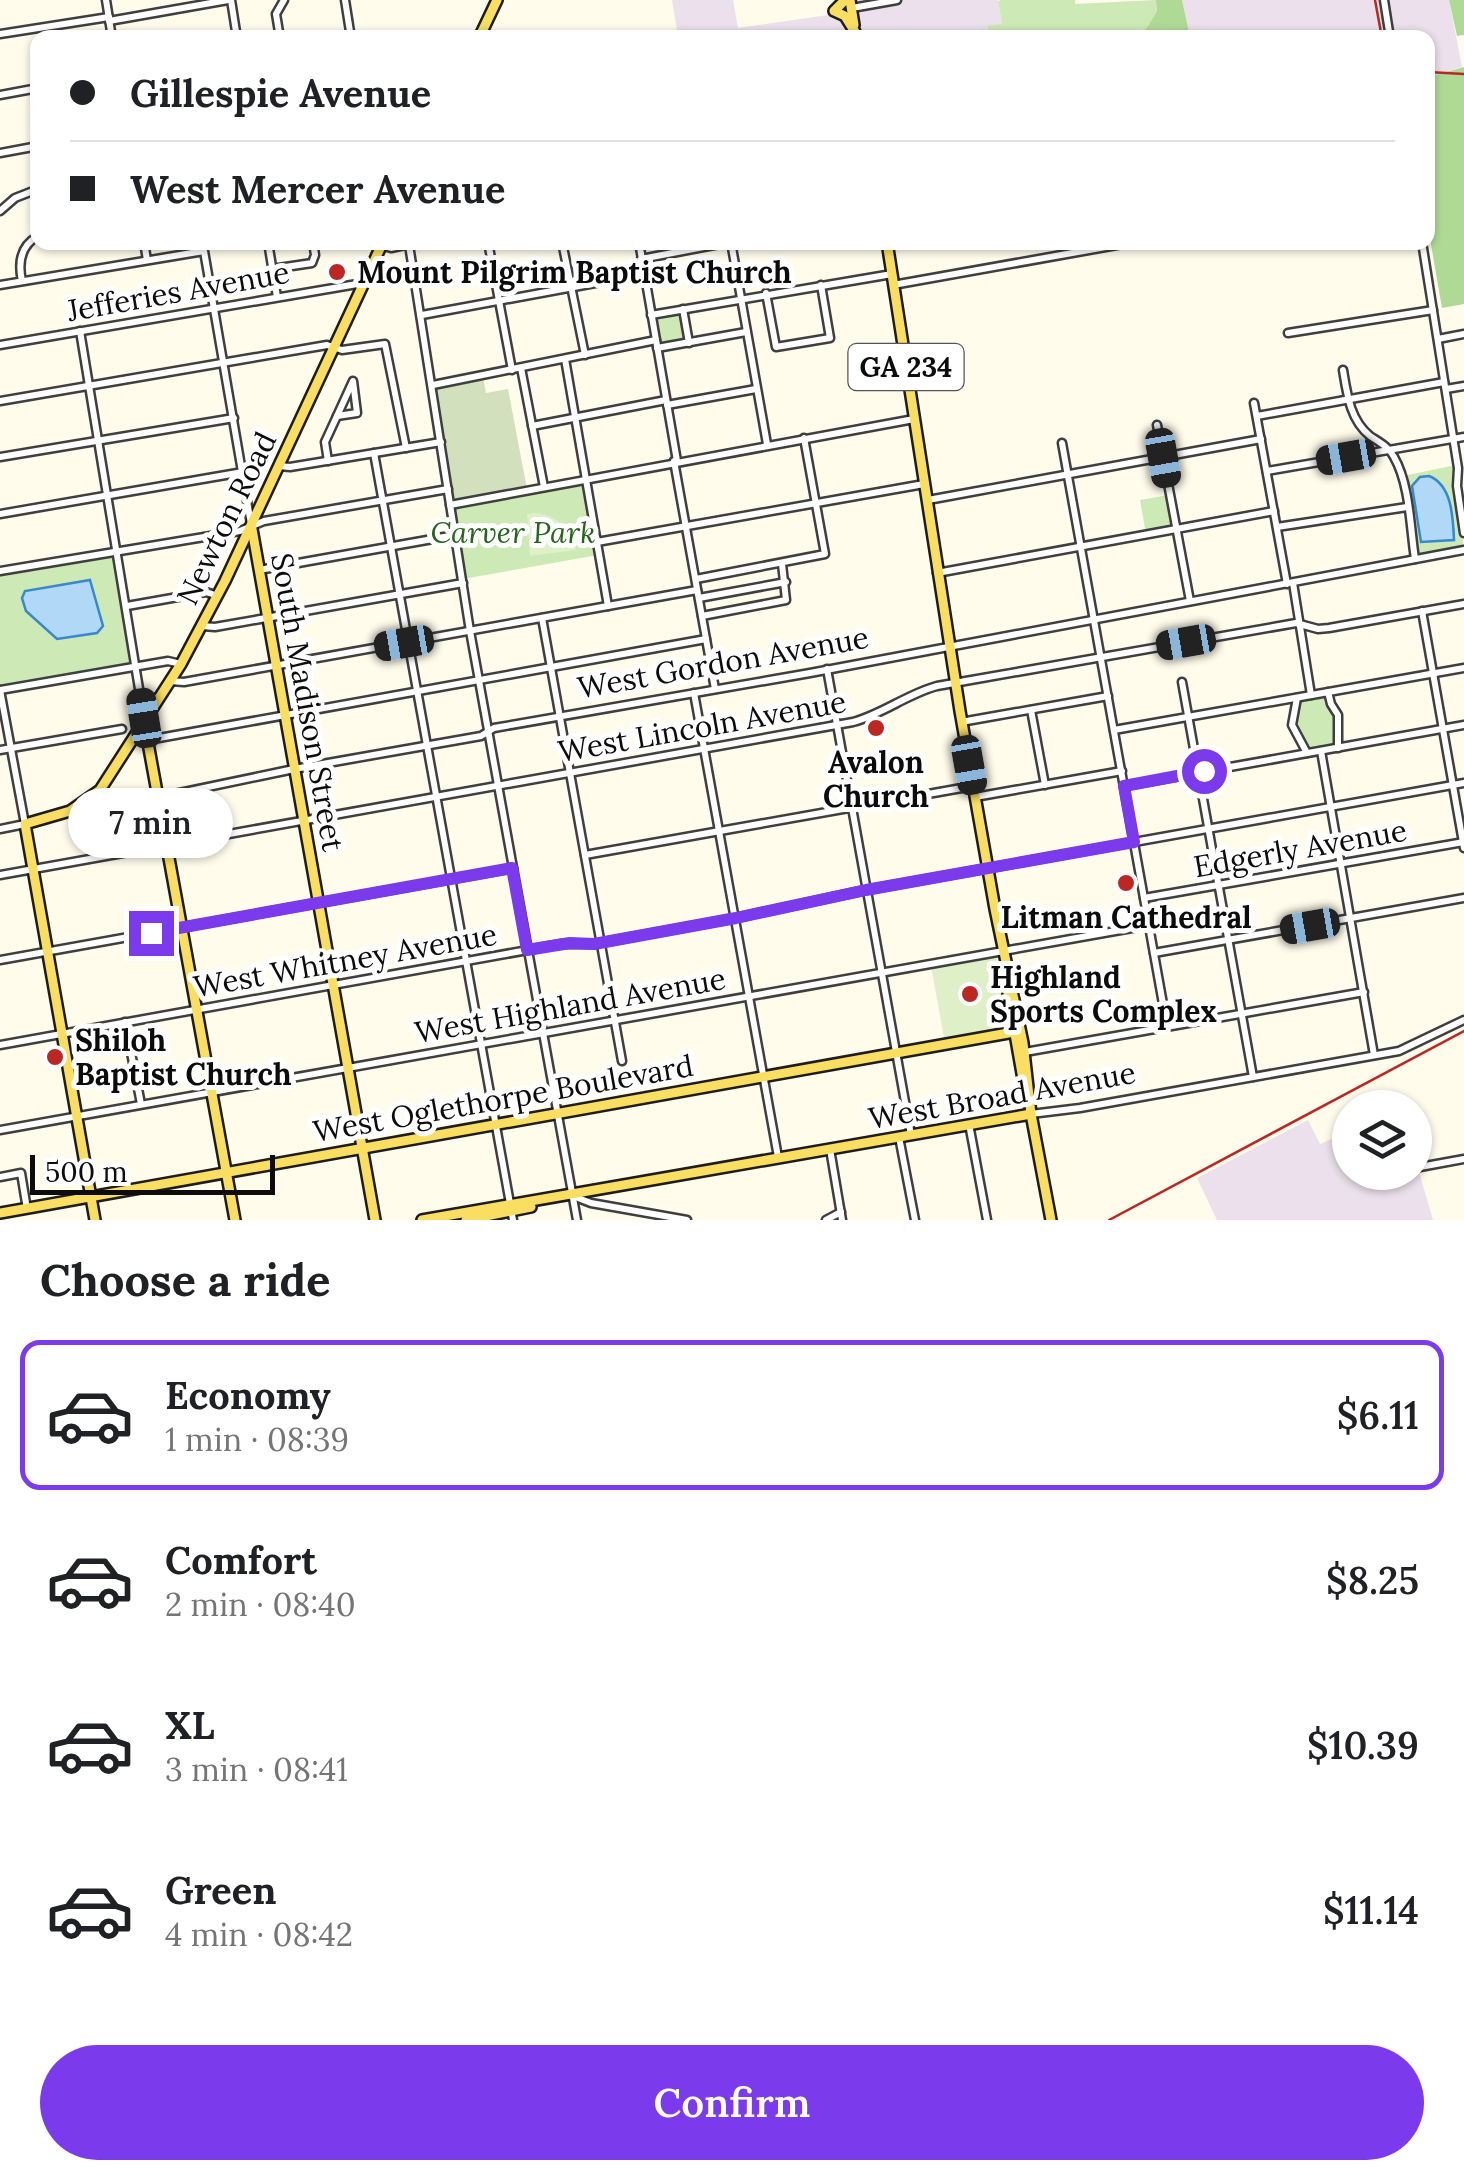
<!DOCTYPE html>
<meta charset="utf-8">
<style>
:root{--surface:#fff;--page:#f6f6f6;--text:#202124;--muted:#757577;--line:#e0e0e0;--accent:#7c3aed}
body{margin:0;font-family:Lora,serif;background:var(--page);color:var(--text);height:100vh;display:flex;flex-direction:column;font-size:38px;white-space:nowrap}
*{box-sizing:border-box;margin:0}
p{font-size:32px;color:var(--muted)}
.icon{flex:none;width:55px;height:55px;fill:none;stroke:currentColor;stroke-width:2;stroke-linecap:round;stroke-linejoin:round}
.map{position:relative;height:1220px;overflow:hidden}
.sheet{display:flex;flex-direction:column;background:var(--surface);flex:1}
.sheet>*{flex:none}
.hud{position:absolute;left:30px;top:30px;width:1405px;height:220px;border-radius:20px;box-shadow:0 2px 8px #0004;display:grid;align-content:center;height:220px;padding:0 40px;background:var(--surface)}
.tools{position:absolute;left:1332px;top:1090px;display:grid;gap:20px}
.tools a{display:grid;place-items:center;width:100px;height:100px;border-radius:50%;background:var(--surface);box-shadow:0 2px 8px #0004;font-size:50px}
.scale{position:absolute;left:30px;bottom:25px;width:245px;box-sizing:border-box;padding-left:10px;border:5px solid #0c0c0c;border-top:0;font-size:28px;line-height:35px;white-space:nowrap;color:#0c0c0c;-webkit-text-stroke:8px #fff;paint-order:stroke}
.end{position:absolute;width:45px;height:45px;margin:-22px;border:12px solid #7c3aed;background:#fff;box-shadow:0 0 0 5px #fff}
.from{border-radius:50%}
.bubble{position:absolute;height:70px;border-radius:35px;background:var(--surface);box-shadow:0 2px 8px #0004;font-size:32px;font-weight:600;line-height:70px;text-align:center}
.car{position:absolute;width:30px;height:60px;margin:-30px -15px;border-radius:12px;box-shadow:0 0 8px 2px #0007;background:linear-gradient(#222 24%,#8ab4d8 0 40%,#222 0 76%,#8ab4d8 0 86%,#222 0)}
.hud b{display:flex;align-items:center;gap:35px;height:95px;font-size:38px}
.hud b+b{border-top:2px solid var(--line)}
.hud i{width:25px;height:25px;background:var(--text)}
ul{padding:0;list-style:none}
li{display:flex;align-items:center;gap:30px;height:150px;margin:0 20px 15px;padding:0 20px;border:5px solid transparent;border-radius:20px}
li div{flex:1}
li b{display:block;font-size:38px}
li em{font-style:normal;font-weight:600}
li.selected{border-color:var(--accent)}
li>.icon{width:90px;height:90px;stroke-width:1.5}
h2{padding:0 40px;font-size:45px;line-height:120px}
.button{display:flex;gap:20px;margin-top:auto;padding:20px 40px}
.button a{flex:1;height:115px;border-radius:60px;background:var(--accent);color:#fff;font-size:40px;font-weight:600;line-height:115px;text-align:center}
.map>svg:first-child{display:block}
</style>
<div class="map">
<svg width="1464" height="1220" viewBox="0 0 1464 1220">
<rect width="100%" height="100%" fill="#fffcec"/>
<g fill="#ebe0eb">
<polygon points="672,0 733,0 738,28 856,11 855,0 998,0 1002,24 987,25 989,38 678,37"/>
<polygon points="1182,0 1449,0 1462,67 1428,77 1428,38 1190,37"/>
<polygon points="1308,1120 1320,1144 1350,1131 1350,1172 1415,1172 1415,1158 1433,1220 1217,1220 1197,1178"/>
</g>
<g fill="#cde9b6">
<polygon points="1001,0 1075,0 1075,4 1156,0 1157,11 1141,37 989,37 987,25 1002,24 998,1"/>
<polygon points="683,309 689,342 657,348 652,315"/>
<polygon points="1456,465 1456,489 1464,549 1416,558 1403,476"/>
<polygon points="585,480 598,555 463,579 452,506"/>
<polygon points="1169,495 1175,529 1146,534 1140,500"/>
<polygon points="115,555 135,667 0,690 0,572"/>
<path d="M1327 692 1337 710V747L1307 753C1296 733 1293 720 1297 698Z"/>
</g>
<g fill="#afda95">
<polygon points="1156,0 1182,0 1190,37 1141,37 1157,11"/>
<polygon points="1449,0 1464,0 1464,35 1457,36"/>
<polygon points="1464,67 1464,304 1442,308 1428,227 1428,77"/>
</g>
<polygon fill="#d3e0be" points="483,377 486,393 508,389 527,489 451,504 434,386"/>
<g fill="#dff0c8">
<path d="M539 513C560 518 571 530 576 550L530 556 527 514Z"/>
<polygon points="996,955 1008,1022 1006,1027 944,1038 931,966"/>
</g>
<g fill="#b1d8f6" stroke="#3788cd" stroke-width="2.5">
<path d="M1429 476C1452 485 1453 517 1454 540L1421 542 1412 486 1420 477Z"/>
<polygon points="90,580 103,626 97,633 57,639 26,611 22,598 25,591"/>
</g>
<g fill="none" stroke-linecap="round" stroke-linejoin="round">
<g stroke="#3f3f3f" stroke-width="11">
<g id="minor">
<polyline points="106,0 112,38"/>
<polyline points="231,0 237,38"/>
<polyline points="345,0 351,38"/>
<polyline points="1384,0 1390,38"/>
<polyline points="852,8 897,0"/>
<polyline points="109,21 228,0"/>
<polyline points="0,34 109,17"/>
<polyline points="280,38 276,14 284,0"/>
<polyline points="0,95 38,88"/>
<polyline points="0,153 38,146"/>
<polyline points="0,211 15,198 38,189"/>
<polyline points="144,242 147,260"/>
<polyline points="268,242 277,297"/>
<polyline points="371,242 391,248 419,242"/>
<polyline points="488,242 512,370"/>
<polyline points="562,242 585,355"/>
<polyline points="639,242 677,461"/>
<polyline points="731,242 767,444"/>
<polyline points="1422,242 1458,468 1457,486 1464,533"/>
<polyline points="409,245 470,631 577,1220"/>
<polyline points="641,259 730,242"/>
<polyline points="272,269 312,263 315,255 313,242"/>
<path d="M22 281C18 263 20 246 38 236"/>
<polyline points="0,285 204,251 251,524"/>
<polyline points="893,285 1134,242"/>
<polyline points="766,293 776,347 830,338 821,285"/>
<polyline points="683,309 689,343"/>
<polyline points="422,315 644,274"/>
<polyline points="651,315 892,274"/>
<polyline points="80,331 144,719"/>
<polyline points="1288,333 1433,310"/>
<polyline points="1438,339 1464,334"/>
<polyline points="0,345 363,283"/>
<polyline points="657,348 746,332"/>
<polyline points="565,359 608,606"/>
<polyline points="521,368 544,487"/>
<path d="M1343 370C1347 394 1350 420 1370 436 1379 442 1389 447 1394 457 1410 485 1410 527 1415 559"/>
<polygon points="353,381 357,413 337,416"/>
<polyline points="433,385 656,340"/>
<polyline points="1446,389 1464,386"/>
<polyline points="0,401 327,345 342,350 385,344 406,448"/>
<polyline points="1254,403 1287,584"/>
<polyline points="667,405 756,389"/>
<polyline points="1257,416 1444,382"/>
<polyline points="1157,425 1190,601"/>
<polyline points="532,426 666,400"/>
<polyline points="1062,443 1167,1026"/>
<polyline points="374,453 513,1220"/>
<polyline points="0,457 234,418"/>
<polyline points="328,461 325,442 337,416"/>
<polyline points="674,461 715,689"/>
<polyline points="279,466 290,467 441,442"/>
<polyline points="1267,471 1464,437"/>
<polyline points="928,500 1261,439"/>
<polyline points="450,505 914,419"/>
<polyline points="0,514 243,472"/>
<polyline points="1277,527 1407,507"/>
<polyline points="597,542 924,484"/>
<polyline points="259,570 455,535"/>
<polyline points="0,571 240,531 264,521 448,489"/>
<polyline points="937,573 1274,511"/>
<polyline points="696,579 825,554 804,438"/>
<polyline points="1293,583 1311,695"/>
<polyline points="699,598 786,582"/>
<polyline points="127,606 206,592 218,596"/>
<polyline points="1422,611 1464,848"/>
<polyline points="702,616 786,600 782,564"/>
<polyline points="542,618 622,1061"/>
<polyline points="202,626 215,627 463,583"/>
<polyline points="827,669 911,1135"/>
<polyline points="170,681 184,682 697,590"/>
<polyline points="1182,682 1253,1077"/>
<polyline points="0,690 168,661 181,664"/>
<polyline points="1328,692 1331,704 1338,715 1338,748"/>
<polyline points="694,693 778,1157"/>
<polyline points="1297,698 1292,725 1307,753"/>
<polyline points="1031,710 1045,785"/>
<polyline points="961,722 1108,696"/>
<polyline points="1114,730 1464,668"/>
<polyline points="148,740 706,639"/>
<polyline points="0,750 122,729"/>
<polyline points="1321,751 1374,1055"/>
<polyline points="1124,786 1464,725"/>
<polyline points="975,797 1122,771"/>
<polyline points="88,800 96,808 103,809 294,769 481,736 494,728 810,673 1464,550"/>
<polyline points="0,829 25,824 0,690"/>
<polyline points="585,855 973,786"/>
<path d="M0 875 853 722C883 714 907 694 937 686L1296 623 1318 629 1329 628 1464 604"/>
<polyline points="1144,898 1464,842"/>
<polyline points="1154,953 1464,898"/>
<polyline points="0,960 513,868"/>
<polyline points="125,1022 141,1104"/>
<polyline points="0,1045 561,944 594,944 736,918 866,890 1464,783"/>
<polyline points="1025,1052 1364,992"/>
<polyline points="1031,1114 1080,1108 1399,1051 1464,1020"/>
<polyline points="969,1124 987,1220"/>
<polyline points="0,1130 1149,925"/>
<polyline points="899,1137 915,1220"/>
<polyline points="830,1149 842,1220"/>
<polyline points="1420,1167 1464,1159"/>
<polyline points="0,1177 21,1173 27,1209"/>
<polyline points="573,1196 591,1203 687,1220"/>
<polyline points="826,1220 841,1212"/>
</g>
</g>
<g stroke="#1d1d1d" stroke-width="14">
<g id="major">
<polyline points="845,0 834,11 845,16 855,32"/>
<polyline points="850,0 854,25"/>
<polyline points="479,38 497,0"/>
<polyline points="887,242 960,711 995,909 1023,1043 1031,1114 1051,1220"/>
<polyline points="252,529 375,1220"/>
<polyline points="140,696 147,704 157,699"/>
<polyline points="144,721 235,1220"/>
<polyline points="1008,994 1027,1102"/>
<polyline points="0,1213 1014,1032"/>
<polyline points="95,1220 25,824 70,811 100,790 181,664 225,581 383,242"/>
<polyline points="422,1220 1031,1114"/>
<polyline points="466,1220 531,1207"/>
</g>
</g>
<use href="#minor" stroke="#fff" stroke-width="6"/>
<use href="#major" stroke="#f9de62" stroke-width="9"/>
<g stroke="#bc2724" stroke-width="2.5">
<polyline points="1375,0 1382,38"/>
<polyline points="1428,72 1464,74"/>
<polyline points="1109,1220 1464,1031"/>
</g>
</g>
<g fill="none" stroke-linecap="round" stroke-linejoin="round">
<polyline stroke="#7c3aed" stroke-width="12" points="151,933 512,868 527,950 570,943 594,944 736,918 866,890 1134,842 1124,786 1204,771"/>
</g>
<g fill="#bc2724" stroke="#fff" stroke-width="4">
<circle cx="337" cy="272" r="10"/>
<circle cx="876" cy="728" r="10"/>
<circle cx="1126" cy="883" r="10"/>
<circle cx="970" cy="994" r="10"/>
<circle cx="55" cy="1057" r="10"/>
</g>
<g text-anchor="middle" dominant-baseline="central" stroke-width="10" stroke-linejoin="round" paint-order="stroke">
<rect fill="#fff" stroke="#555" stroke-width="2.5" x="848.5" y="344" width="115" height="46" rx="8"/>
<g font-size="28" font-weight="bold" fill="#0c0c0c">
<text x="906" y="367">GA 234</text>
</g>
<g font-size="30" font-weight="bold" fill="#0c0c0c" stroke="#fff" text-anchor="start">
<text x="357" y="272">Mount Pilgrim Baptist Church</text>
<text x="876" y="762" text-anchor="middle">Avalon<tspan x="876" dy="34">Church</tspan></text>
<text x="1126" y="917" text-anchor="middle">Litman Cathedral</text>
<text x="990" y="977">Highland<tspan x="990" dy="34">Sports Complex</tspan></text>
<text x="75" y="1040">Shiloh<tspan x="75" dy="34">Baptist Church</tspan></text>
</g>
<g font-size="30" fill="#0c0c0c" stroke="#fff">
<text transform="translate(178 291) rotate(-10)">Jefferies Avenue</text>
<text transform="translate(226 518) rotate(-64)">Newton Road</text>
<text transform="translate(723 662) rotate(-10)">West Gordon Avenue</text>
<text transform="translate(308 702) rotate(80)">South Madison Street</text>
<text transform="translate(702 726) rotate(-10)">West Lincoln Avenue</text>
<text transform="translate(1300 848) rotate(-10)">Edgerly Avenue</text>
<text transform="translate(345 960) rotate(-10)">West Whitney Avenue</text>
<text transform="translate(570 1005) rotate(-10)">West Highland Avenue</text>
<text transform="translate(1002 1095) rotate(-10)">West Broad Avenue</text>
<text transform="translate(503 1098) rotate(-10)">West Oglethorpe Boulevard</text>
</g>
<g font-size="30" font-style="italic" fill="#27641d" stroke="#fff">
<text x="513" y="532">Carver Park</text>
</g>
</g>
</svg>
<div class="tools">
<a><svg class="icon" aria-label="layers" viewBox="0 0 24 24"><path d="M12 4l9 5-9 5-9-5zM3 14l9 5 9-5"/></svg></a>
</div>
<div class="scale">500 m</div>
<i class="end from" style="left:1204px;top:771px"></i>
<i class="end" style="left:151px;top:933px"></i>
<div class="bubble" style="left:68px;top:788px;width:165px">7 min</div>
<i class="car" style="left:1346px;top:457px;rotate:260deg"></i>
<i class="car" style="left:1163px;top:458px;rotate:170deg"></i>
<i class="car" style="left:1186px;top:642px;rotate:260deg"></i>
<i class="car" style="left:404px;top:643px;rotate:260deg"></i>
<i class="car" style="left:144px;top:718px;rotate:351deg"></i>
<i class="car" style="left:969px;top:765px;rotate:170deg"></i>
<i class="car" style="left:1310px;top:926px;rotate:260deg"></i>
<div class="hud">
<b><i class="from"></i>Gillespie Avenue</b>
<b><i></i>West Mercer Avenue</b>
</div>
</div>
<section class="sheet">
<h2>Choose a ride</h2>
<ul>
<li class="selected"><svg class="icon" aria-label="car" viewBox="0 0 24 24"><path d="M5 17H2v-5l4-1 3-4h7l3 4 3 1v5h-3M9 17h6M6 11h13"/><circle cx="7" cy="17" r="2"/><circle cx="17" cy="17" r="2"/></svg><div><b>Economy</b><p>1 min · 08:39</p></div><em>$6.11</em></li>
<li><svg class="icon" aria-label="car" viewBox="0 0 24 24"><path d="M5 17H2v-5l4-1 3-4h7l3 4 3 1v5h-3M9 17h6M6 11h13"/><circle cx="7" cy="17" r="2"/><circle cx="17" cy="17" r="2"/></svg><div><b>Comfort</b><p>2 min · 08:40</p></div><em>$8.25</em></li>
<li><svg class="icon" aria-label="car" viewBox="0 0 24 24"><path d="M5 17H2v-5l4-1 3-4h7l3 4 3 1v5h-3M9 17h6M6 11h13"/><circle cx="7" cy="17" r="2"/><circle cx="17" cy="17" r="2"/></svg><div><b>XL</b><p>3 min · 08:41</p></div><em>$10.39</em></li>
<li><svg class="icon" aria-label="car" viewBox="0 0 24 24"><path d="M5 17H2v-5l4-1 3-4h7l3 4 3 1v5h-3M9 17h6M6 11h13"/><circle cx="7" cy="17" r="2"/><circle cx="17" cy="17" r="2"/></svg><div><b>Green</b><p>4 min · 08:42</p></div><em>$11.14</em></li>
</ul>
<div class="button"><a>Confirm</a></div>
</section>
